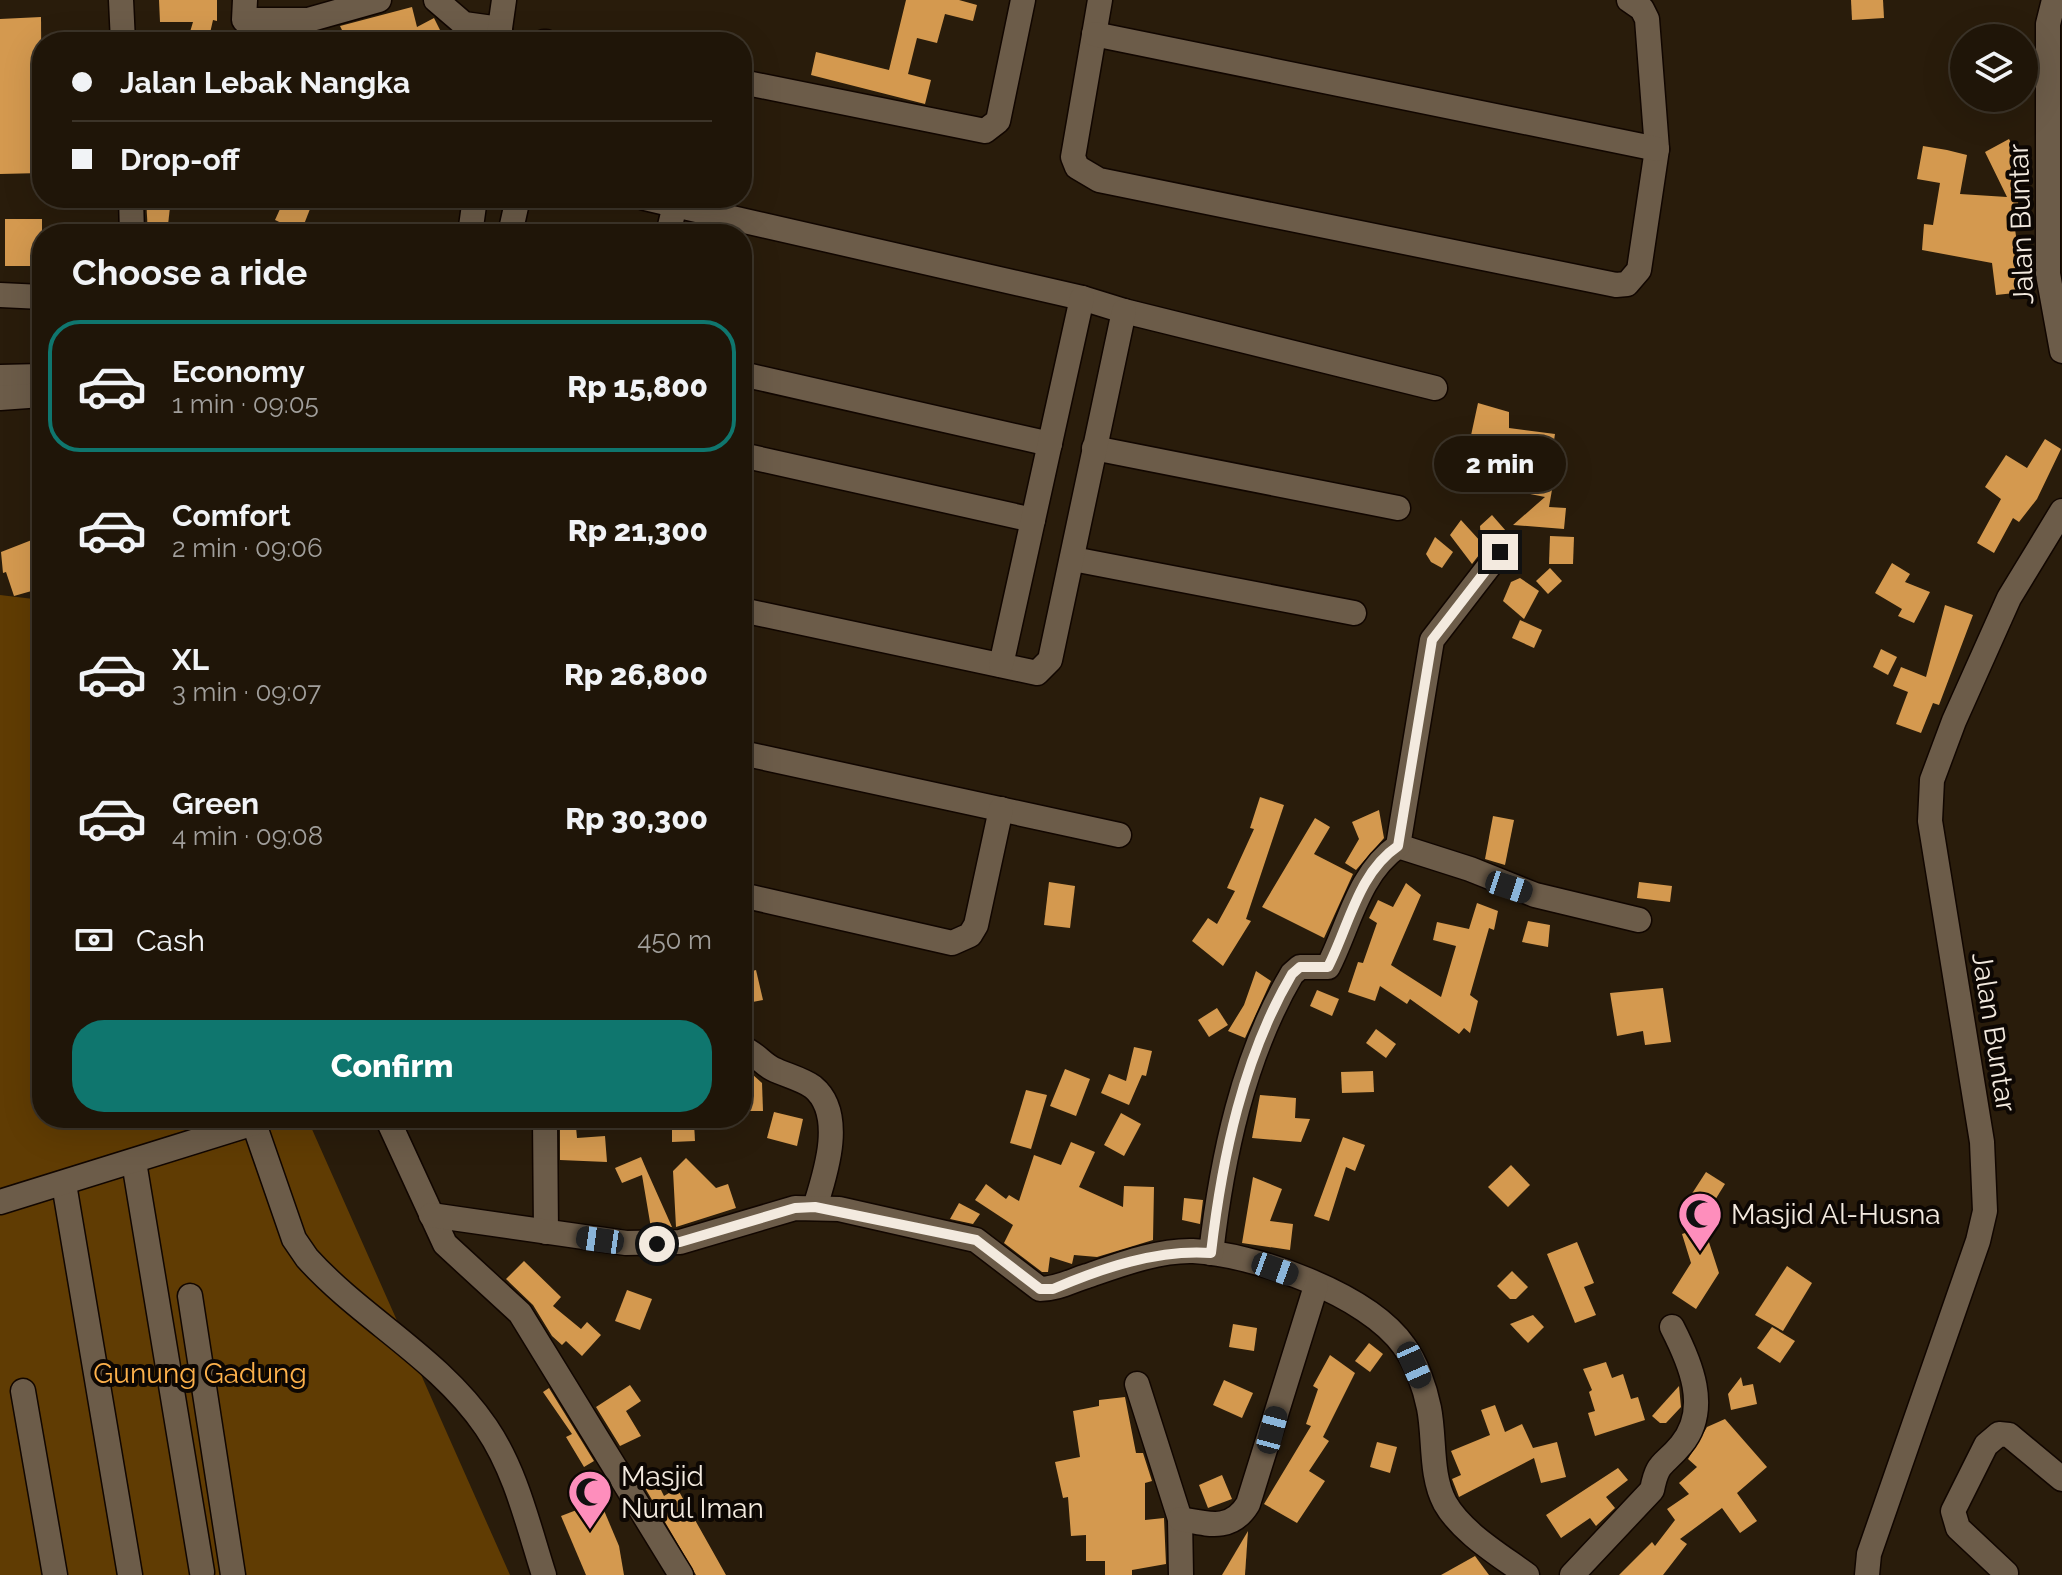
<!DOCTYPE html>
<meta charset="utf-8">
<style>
:root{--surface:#1f1508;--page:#271e12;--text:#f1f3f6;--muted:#a19f9c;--line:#3c3429;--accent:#0f766e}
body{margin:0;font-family:Raleway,sans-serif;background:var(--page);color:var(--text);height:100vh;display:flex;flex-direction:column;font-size:30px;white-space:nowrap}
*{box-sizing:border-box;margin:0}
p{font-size:26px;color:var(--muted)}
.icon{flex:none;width:44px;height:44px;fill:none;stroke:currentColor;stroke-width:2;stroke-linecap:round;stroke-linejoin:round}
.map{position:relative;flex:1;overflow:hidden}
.panel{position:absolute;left:32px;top:224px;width:720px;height:904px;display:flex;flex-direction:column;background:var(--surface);border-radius:32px;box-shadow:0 8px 32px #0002,0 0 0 2px var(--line)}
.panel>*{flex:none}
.banner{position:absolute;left:32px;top:32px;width:720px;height:176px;border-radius:32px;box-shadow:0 8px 32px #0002,0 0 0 2px var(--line);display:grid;align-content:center;height:176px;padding:0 40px;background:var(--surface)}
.controls{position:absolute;left:1950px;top:24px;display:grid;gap:16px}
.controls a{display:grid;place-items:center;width:88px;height:88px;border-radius:50%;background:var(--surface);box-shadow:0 8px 32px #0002,0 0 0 2px var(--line);font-size:40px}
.end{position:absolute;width:36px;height:36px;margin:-18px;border:10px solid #f3eadf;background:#111;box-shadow:0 0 0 4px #111}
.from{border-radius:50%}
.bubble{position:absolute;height:56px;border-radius:28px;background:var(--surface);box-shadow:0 8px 32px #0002,0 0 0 2px var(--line);font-size:26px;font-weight:800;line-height:56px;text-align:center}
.car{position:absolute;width:24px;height:48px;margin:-24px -12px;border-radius:10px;box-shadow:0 0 6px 2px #0007;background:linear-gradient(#222 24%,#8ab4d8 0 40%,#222 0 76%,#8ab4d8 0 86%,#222 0)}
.banner b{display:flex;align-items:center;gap:28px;height:76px;font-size:30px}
.banner b+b{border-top:2px solid var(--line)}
.banner i{width:20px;height:20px;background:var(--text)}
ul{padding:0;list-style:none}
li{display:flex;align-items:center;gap:24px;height:132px;margin:0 16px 12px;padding:0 24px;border:4px solid transparent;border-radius:32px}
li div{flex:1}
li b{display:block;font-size:30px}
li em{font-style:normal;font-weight:800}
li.current{border-color:var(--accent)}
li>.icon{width:72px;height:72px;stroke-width:1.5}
h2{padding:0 40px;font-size:36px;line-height:96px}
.pay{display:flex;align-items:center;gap:20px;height:88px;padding:0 40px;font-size:30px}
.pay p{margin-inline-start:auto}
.cta{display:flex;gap:16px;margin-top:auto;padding:16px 40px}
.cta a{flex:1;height:92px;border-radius:32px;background:var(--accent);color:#fff;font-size:32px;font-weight:800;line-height:92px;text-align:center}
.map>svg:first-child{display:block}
</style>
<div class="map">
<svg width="2062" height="1575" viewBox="0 0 2062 1575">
<rect width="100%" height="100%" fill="#291c0b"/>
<polygon fill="#603c03" points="0,595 42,600 42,1118 307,1118 510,1575 0,1575"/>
<g fill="#d4994f">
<polygon points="159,0 217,0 217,21 213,20 208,42 187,42 193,22 160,22"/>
<polygon points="906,0 959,0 977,5 973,21 945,14 937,43 917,38 908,74 931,80 925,104 811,75 816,52 889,70"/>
<polygon points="1851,0 1883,0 1884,18 1852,20"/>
<polygon points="412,7 417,27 434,18 446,42 348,42 340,26"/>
<polygon points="41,17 42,173 0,174 0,19"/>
<polygon points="2009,139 2027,174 2017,179 2019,221 2014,222 2024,292 1996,295 1992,263 1922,250 1924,224 1933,225 1940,183 1917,179 1923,146 1947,150 1967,155 1960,194 2007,197 1985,152"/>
<polygon points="146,198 171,198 167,234 148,234"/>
<polygon points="285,198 310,209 301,232 275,220"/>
<polygon points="5,219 42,219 42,259 34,259 34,266 5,266"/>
<polygon points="1478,403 1509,412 1509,428 1555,434 1551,460 1557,461 1549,507 1566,508 1564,529 1513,525 1545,497 1520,492 1532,482 1478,484 1476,441 1470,440"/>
<polygon points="2045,439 2061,449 2037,499 2019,522 2013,518 1994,553 1977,543 2001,499 1985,487 2006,455 2027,468"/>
<polygon points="1492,515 1506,531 1489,542 1472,564 1450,535 1461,520 1481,542 1480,526"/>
<polygon points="42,536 42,588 14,596 6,572 3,573 1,552"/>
<polygon points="1550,536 1574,537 1573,564 1549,564"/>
<polygon points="1435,537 1453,552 1442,568 1431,562 1426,554"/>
<polygon points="1892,563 1910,574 1905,582 1930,592 1914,623 1898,616 1902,609 1875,593"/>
<polygon points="1550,568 1562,581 1548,594 1536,581"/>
<polygon points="1520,578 1539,591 1524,619 1503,601 1511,582"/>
<polygon points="1945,605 1973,615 1939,705 1933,703 1921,733 1896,724 1908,692 1893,686 1901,667 1926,677"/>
<polygon points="1520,620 1542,630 1534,648 1512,638"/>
<polygon points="1881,649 1897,657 1888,675 1873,667"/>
<polygon points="1260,797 1284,805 1246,919 1251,921 1223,966 1192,941 1208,918 1217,924 1235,891 1227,888 1254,829 1250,828"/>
<polygon points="1379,810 1384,838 1356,870 1345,863 1359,839 1352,822"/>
<polygon points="1493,816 1514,820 1505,865 1485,859"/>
<polygon points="1315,818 1330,827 1314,854 1353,874 1324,938 1262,907"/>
<polygon points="1049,882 1075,886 1070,928 1044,925"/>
<polygon points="1639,882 1672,886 1670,902 1637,898"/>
<polygon points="1406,883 1421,895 1391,965 1441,997 1456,946 1433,940 1437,922 1469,929 1477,903 1498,911 1494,930 1489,928 1470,995 1478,1001 1470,1033 1464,1028 1459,1034 1410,999 1407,1004 1380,986 1375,1001 1348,992 1358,962 1363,963 1377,923 1369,918 1378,900 1393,907"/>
<polygon points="1528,921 1550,925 1548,947 1522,942"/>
<polygon points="756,970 763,1000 742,1004 742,974"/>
<polygon points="1256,971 1271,981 1245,1038 1228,1031 1244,1005"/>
<polygon points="1663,988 1671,1042 1645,1045 1643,1031 1617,1036 1610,993"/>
<polygon points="1317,990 1339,999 1332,1016 1310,1006"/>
<polygon points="1217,1008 1228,1025 1209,1037 1198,1020"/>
<polygon points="1376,1029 1396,1044 1386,1058 1366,1043"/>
<polygon points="1134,1047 1152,1051 1146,1076 1142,1075 1129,1105 1101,1093 1109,1074 1126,1081"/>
<polygon points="742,1065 762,1083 763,1111 742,1111"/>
<polygon points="1065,1069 1090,1079 1076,1116 1050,1106"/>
<polygon points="1373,1071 1374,1092 1342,1093 1341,1072"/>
<polygon points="1026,1090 1047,1095 1031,1149 1010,1143"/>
<polygon points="1260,1095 1296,1098 1295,1118 1310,1119 1301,1142 1252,1138"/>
<polygon points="774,1112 803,1119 797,1146 767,1138"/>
<polygon points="1121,1113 1141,1124 1124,1156 1104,1145"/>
<polygon points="694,1123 695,1141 672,1142 672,1124"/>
<polygon points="560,1124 576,1127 577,1138 605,1136 607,1162 560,1160"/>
<polygon points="1343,1137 1365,1145 1355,1171 1346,1167 1329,1221 1314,1216"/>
<polygon points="1071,1142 1095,1152 1079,1187 1123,1207 1124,1186 1154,1187 1153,1240 1097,1257 1074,1255 1072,1264 1050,1257 1048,1272 1042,1272 1004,1243 1013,1225 975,1200 986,1184 1006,1199 1009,1195 1019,1201 1034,1155 1061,1165"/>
<polygon points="641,1157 647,1171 672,1227 651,1228 642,1175 622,1183 615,1168"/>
<polygon points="686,1158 716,1188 728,1184 736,1208 676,1227 673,1171"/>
<polygon points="1511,1165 1530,1185 1508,1207 1488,1187"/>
<polygon points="1706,1172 1725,1184 1702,1221 1682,1209"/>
<polygon points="1253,1177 1282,1189 1270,1221 1293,1224 1290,1250 1242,1243"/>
<polygon points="1184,1198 1203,1200 1200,1224 1182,1220"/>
<polygon points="959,1203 980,1214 973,1224 950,1219"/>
<polygon points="1704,1227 1719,1273 1696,1309 1672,1293 1691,1263 1682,1234"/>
<polygon points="1577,1242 1594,1283 1584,1287 1596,1315 1575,1323 1547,1254"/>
<polygon points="524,1261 561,1297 553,1306 581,1329 587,1322 601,1335 582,1356 566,1341 562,1345 552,1336 533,1305 506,1279"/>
<polygon points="1787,1266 1812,1283 1783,1331 1755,1315"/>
<polygon points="1512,1271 1528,1287 1516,1299 1510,1299 1497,1286"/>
<polygon points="627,1290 652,1299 640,1330 615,1321"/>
<polygon points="1533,1315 1544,1327 1528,1343 1510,1324"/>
<polygon points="1233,1324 1257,1328 1254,1351 1229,1347"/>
<polygon points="1772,1327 1795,1341 1780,1363 1757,1348"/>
<polygon points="1369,1343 1383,1354 1370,1372 1355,1361"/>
<polygon points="1330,1355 1355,1373 1323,1437 1329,1441 1309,1471 1325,1481 1297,1523 1264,1504 1311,1426 1306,1424 1318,1389 1313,1386"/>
<polygon points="1606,1362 1612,1378 1623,1374 1631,1399 1638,1397 1645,1420 1595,1436 1588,1413 1595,1411 1589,1392 1592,1390 1583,1369"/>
<polygon points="1741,1377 1743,1386 1753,1384 1757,1404 1731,1410 1728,1394"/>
<polygon points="1224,1380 1253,1393 1242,1418 1213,1405"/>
<polygon points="630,1385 641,1401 626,1411 641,1436 620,1446 596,1407"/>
<polygon points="1679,1386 1681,1407 1666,1423 1660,1423 1652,1416"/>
<polygon points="549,1388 594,1461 584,1467 566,1437 572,1434 543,1392"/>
<polygon points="1125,1397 1136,1453 1143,1453 1152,1481 1145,1483 1145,1520 1164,1518 1166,1564 1132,1570 1132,1575 1105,1575 1105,1561 1086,1561 1086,1535 1071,1536 1068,1497 1063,1498 1055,1462 1080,1457 1073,1411 1099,1406 1099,1400"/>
<polygon points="1495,1405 1505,1432 1522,1424 1533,1448 1557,1442 1566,1477 1541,1483 1534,1458 1459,1497 1452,1479 1461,1475 1451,1451 1490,1435 1481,1410"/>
<polygon points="1725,1419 1767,1467 1737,1493 1757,1521 1740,1533 1722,1508 1680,1539 1687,1544 1663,1575 1619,1575 1652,1542 1655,1546 1675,1520 1667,1509 1689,1494 1679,1483 1697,1467 1688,1459 1707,1427"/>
<polygon points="1377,1442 1397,1447 1390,1473 1370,1467"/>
<polygon points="1618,1468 1628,1480 1606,1497 1615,1508 1596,1526 1590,1518 1561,1538 1546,1515"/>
<polygon points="651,1470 664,1496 677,1488 726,1575 696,1575 638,1476"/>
<polygon points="1222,1475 1232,1499 1208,1508 1199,1485"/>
<polygon points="600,1501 619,1546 624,1575 586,1575 561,1516"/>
<polygon points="1248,1531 1245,1575 1222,1575"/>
<polygon points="1475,1556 1489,1575 1441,1575"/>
</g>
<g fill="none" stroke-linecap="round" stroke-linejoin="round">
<g stroke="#110600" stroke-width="27">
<g id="minor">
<polyline points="121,0 123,42"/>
<polyline points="245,0 244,20 308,20 379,0"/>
<polyline points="436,0 464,24 500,29"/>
<polyline points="1100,0 1073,157 1077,167 1099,180 1616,285 1627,284 1639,270 1657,149 1647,19 1642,9 1629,0"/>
<polyline points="2054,0 2048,24 2048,274 2062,351"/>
<polyline points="1094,34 1657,149"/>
<polyline points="498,42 504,0"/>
<polyline points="544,42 546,42"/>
<polyline points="742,82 985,131 998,121 1023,0"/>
<polyline points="131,198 132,234"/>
<polyline points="645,198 675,205"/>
<polyline points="470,234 475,198"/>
<polyline points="510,234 518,198"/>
<polyline points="668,234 675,205 1082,298 1124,311 1435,388"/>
<polyline points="0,295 42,297"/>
<polyline points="742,374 1050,444"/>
<polyline points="0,377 42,376"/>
<polyline points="0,398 42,395"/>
<polyline points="1094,448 1398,508"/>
<polyline points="742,455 1033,520"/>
<polyline points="1073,559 1354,613"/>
<polyline points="742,610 1037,673 1050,660 1124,311"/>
<polyline points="1001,665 1082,298"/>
<polyline points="742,753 1119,835"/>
<polyline points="1398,846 1470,869 1535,895 1639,920"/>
<polyline points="742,895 952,943 970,935 976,925 1001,809"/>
<path d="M742 1048C756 1053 761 1063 773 1069 785 1075 802 1079 813 1087 846 1114 825 1175 815 1207"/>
<path d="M252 1118 294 1239 307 1258C362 1319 439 1358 486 1427 516 1471 528 1525 544 1575"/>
<polyline points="387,1118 445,1244 520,1313 681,1575"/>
<polyline points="545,1118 546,1232"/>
<polyline points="134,1162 202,1572"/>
<polyline points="64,1184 130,1575"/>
<polyline points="0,1202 254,1123"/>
<path d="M431 1215 626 1243 680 1242 795 1208 839 1209 976 1240 1040 1289C1057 1289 1071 1281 1087 1276 1119 1265 1158 1250 1193 1251 1254 1254 1368 1294 1404 1346 1416 1362 1425 1388 1429 1408 1435 1438 1430 1475 1445 1503 1462 1533 1500 1555 1527 1575"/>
<path d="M1211 1253C1222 1158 1243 1057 1292 974L1300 967H1328C1349 926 1358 874 1398 846L1432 640 1500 552"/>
<polyline points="190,1296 233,1575"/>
<polyline points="1137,1384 1180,1519 1181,1575"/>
<polyline points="23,1391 55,1575"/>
<path d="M1180 1519C1208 1524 1231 1532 1248 1504L1316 1286"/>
<polyline points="2006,1573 1958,1528 1953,1511 1986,1445 1999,1434 2009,1435 2062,1479"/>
<path d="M1572 1575 1652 1490C1658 1460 1663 1467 1681 1445 1711 1409 1690 1362 1672 1327"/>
<polyline points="1867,1575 1869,1554 1978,1241 1985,1211 1982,1142 1930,821 1932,780 1954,721 2009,598 2062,511"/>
</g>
</g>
<use href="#minor" stroke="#6c5c49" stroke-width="24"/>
</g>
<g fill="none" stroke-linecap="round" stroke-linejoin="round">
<path stroke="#f3eadf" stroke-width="10" d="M657 1244 680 1242 795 1208 815 1207 976 1240 1040 1289H1053C1102 1268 1158 1249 1211 1253 1222 1158 1243 1057 1292 974L1300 967H1328C1349 926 1358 873 1398 846L1432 640 1500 552"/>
</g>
<defs>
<g id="mosque-pin" transform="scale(2.3)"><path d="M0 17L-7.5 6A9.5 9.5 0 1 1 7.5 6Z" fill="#fe8ebc" stroke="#0d0703"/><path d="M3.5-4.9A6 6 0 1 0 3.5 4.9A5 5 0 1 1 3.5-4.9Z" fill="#111"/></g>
</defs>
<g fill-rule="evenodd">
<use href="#mosque-pin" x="1700" y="1214"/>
<use href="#mosque-pin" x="590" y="1492"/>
</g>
<g text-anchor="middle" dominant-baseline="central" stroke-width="8" stroke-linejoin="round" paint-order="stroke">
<g font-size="28" fill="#f3eadf" stroke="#0d0703">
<text transform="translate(2021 224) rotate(-92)">Jalan Buntar</text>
<text transform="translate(1994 1032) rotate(81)">Jalan Buntar</text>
</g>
<g font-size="28" fill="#f3eadf" stroke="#0d0703" text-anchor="start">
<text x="1731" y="1214">Masjid Al-Husna</text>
<text x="621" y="1476">Masjid<tspan x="621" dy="32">Nurul Iman</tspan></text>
</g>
<g font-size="28" fill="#fdb14b" stroke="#0d0703">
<text x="200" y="1373">Gunung Gadung</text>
</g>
</g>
</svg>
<div class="controls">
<a><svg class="icon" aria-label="layers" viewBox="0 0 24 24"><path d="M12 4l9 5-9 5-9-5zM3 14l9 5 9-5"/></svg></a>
</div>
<i class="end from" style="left:657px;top:1244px"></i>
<i class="end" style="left:1500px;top:552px"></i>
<div class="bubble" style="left:1434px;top:436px;width:132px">2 min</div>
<i class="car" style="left:1509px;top:887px;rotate:108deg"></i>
<i class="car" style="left:600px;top:1240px;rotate:278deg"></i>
<i class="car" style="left:1275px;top:1269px;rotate:110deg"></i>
<i class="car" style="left:1414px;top:1365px;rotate:156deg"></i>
<i class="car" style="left:1272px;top:1430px;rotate:15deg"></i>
<div class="banner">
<b><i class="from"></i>Jalan Lebak Nangka</b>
<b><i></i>Drop-off</b>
</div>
<section class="panel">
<h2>Choose a ride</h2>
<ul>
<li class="current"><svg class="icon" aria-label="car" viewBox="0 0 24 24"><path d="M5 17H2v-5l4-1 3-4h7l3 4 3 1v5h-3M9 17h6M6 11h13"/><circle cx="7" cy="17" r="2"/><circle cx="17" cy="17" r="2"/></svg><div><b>Economy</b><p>1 min · 09:05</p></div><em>Rp 15,800</em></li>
<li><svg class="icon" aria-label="car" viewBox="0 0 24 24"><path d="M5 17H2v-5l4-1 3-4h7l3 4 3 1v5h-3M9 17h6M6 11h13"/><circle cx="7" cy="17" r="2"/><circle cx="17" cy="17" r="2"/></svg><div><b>Comfort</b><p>2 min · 09:06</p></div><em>Rp 21,300</em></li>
<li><svg class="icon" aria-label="car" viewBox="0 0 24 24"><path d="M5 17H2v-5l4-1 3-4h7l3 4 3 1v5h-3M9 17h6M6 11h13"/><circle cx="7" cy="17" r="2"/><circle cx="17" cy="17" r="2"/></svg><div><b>XL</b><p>3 min · 09:07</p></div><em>Rp 26,800</em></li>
<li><svg class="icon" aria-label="car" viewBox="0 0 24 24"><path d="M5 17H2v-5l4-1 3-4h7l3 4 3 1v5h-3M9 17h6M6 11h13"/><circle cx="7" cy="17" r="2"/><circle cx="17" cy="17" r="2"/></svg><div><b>Green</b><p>4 min · 09:08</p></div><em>Rp 30,300</em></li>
</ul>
<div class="pay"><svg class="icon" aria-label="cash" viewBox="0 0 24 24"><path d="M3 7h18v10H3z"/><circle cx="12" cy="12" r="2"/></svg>Cash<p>450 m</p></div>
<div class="cta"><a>Confirm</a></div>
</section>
</div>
